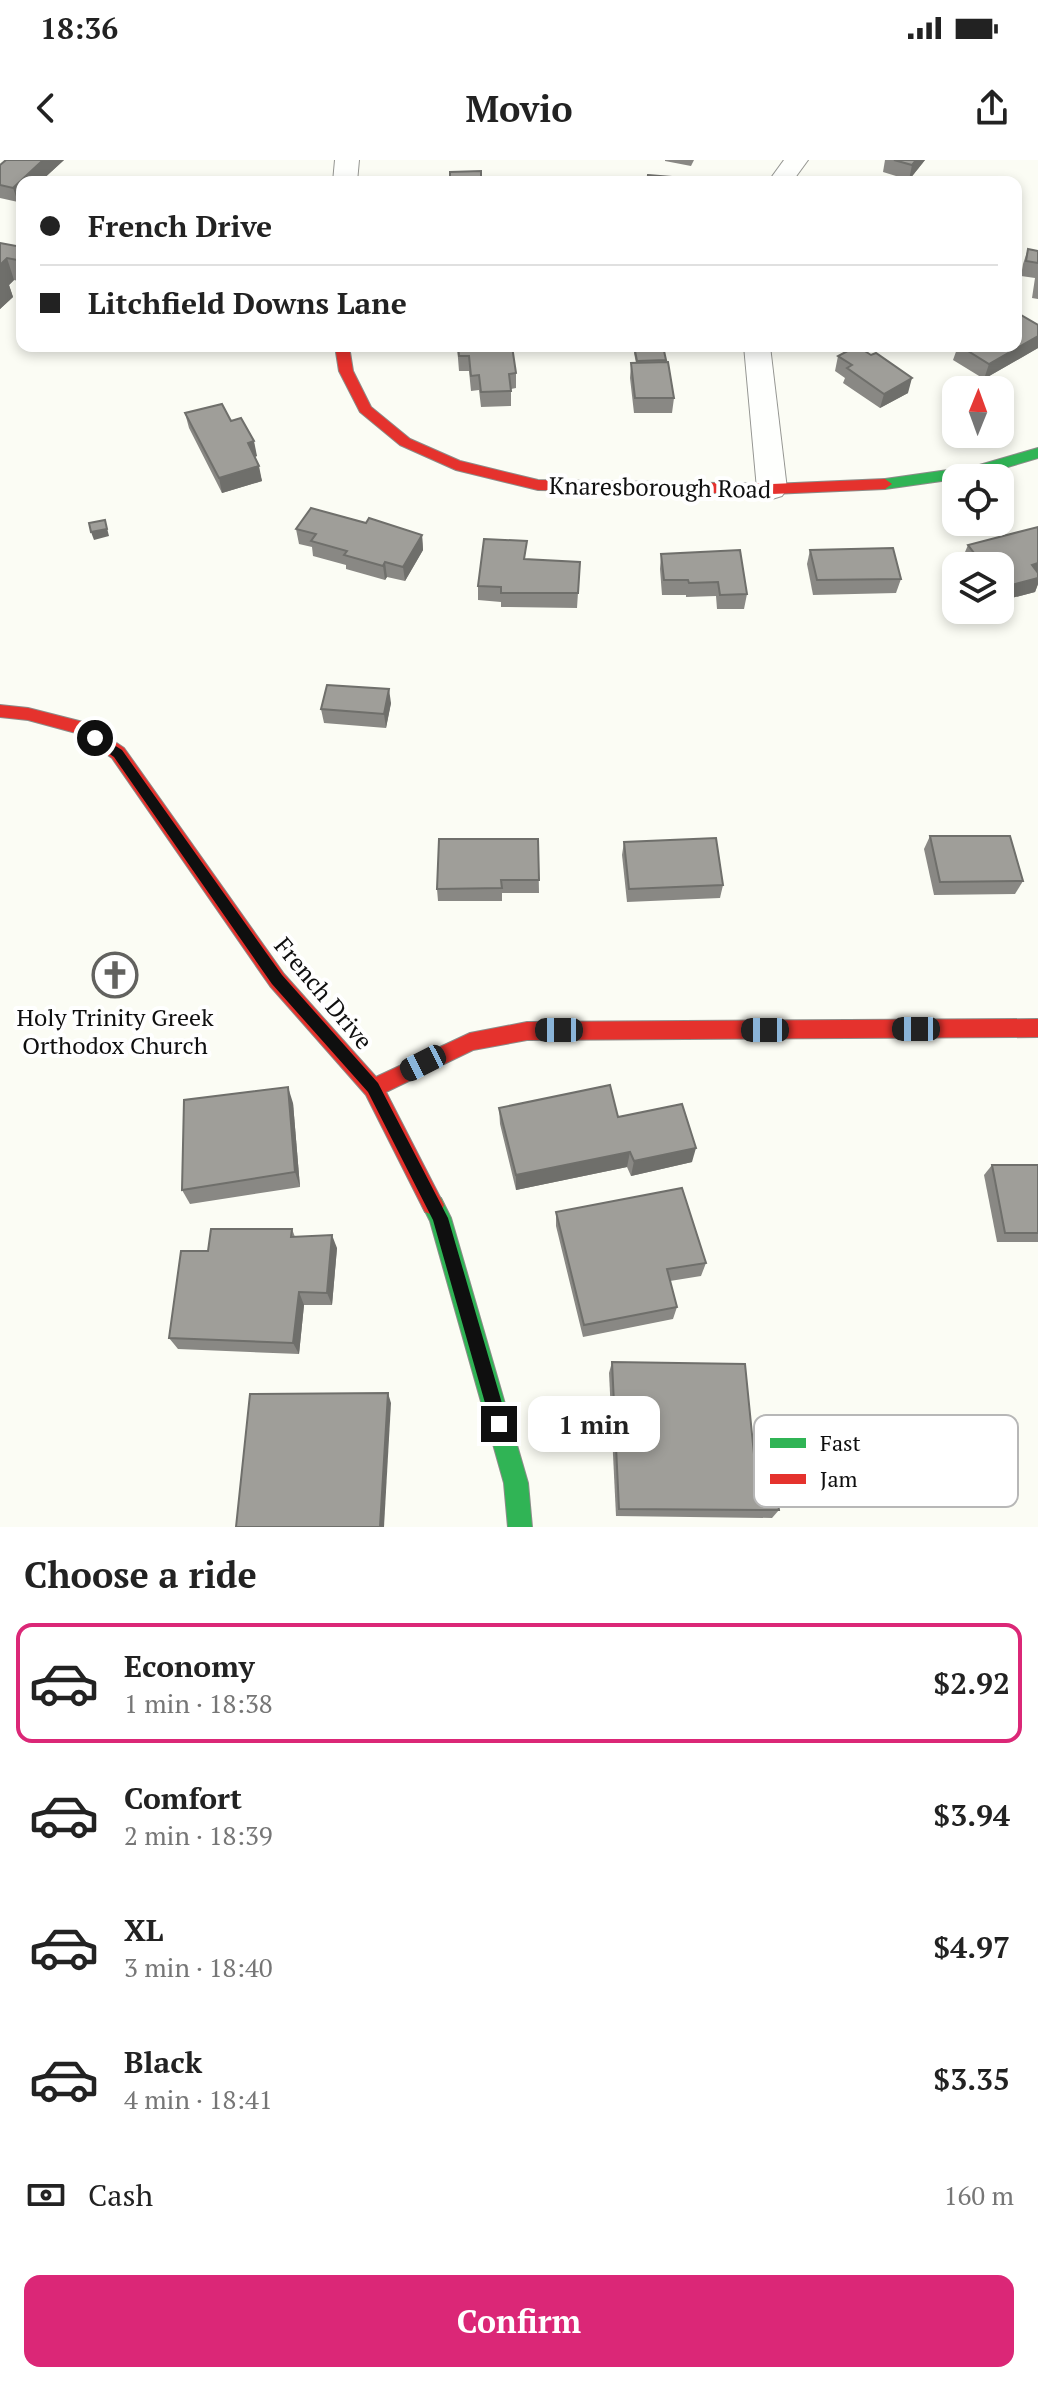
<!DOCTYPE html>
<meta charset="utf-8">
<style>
:root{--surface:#fff;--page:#f2f2f2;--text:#222;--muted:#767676;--line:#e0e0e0;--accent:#db2777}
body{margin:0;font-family:"PT Serif",serif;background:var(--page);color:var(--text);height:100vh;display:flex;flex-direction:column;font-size:30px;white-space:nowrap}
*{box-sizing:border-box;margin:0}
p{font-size:26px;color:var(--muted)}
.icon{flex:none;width:44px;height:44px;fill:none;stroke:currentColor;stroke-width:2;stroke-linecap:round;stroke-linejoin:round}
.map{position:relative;height:1367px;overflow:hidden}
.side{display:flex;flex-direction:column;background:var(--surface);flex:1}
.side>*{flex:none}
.guide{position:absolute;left:16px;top:16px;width:1006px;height:176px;border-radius:16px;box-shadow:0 4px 12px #0003;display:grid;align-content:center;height:176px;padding:0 24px;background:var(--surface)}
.needle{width:52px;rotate:1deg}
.fabs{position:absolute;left:942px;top:216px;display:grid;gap:16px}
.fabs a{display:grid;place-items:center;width:72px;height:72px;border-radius:16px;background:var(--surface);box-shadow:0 4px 12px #0003;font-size:40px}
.end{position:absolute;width:36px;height:36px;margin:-18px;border:10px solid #0f0f0f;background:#fff;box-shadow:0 0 0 4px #fff}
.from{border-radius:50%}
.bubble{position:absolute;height:56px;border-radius:16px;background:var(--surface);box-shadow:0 4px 12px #0003;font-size:26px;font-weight:700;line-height:56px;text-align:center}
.car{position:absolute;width:24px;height:48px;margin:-24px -12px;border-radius:10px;box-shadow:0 0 6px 2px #0007;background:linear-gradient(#222 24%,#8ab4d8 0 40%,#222 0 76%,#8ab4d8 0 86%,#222 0)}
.guide b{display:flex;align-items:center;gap:28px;height:76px;font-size:30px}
.guide b+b{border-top:2px solid var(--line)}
.guide i{width:20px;height:20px;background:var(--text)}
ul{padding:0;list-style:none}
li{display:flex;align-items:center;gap:24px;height:120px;margin:0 16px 12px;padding:0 8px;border:4px solid transparent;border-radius:16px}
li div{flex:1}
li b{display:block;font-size:30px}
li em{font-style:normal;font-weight:700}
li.active{border-color:var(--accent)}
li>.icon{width:72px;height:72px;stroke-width:1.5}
h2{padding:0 24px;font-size:36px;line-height:96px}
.pay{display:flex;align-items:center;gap:20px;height:88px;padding:0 24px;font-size:30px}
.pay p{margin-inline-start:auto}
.button{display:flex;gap:16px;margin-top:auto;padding:16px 24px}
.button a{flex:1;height:92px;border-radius:16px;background:var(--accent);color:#fff;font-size:32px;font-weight:700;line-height:92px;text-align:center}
.status{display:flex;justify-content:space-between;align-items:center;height:56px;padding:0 40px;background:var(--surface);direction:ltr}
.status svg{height:22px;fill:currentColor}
header{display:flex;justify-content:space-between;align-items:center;height:104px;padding:0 24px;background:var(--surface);font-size:36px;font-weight:700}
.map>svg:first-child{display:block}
</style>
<div class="status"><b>18:36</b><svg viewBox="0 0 49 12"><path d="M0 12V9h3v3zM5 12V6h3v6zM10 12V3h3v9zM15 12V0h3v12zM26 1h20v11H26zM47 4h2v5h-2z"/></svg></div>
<header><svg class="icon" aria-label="back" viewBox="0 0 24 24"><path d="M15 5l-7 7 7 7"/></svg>Movio<svg class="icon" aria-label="share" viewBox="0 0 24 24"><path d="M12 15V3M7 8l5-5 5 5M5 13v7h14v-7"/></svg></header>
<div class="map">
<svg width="1038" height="1367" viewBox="0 0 1038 1367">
<rect width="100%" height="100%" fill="#fbfcf4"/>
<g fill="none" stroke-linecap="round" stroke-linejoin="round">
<g stroke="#959692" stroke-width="2">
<g id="street">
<polygon points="335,0 359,0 357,22 333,22"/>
<polygon points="784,0 808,0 792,22 768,22"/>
<polygon points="744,186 770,186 787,329 782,336 772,339 762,336 757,329"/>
</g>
</g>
<g stroke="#8c8c89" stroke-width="2">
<g id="fast">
<polygon points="1038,288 1038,298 977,316 885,329 878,324 885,319 976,306"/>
<polygon points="433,1035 441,1038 451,1058 528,1323 532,1367 508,1367 504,1323 430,1061 422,1045 425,1038"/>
</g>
</g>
<g stroke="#8c8c89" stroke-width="2">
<g id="jam">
<polygon points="335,186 349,186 353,211 371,247 410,279 460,301 538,320 772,324 885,319 892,324 885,329 772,334 538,330 456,310 400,285 360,252 339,211"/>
<polygon points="0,545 28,548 87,563 124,588 284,814 376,917 470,873 527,862 1038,859 1038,877 527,880 473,890 386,932 444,1045 441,1052 433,1055 425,1052 366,935 270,826 112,598 76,573 28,560 0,557"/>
</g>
</g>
<use href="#street" fill="#fefffd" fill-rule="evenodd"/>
<use href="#fast" fill="#30b455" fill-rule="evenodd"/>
<use href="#jam" fill="#e5322d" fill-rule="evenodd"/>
</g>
<g fill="#898884">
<polygon points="6,0 64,0 40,22 22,22 22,39 18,42 0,38 0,5"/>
<polygon points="665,0 694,0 691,6 665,1"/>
<polygon points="885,0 925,0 909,20 883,12"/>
<polygon points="0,83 22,87 22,122 14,120 9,125 13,137 0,149"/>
<polygon points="1028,89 1038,91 1038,139 1032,138 1035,118 1021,116 1023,104"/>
<polygon points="1038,165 1038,188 984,219 953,200 958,186 1016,186"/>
<polygon points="457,186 516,213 516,228 511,229 511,246 481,247 479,230 471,231 469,211 459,211"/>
<polygon points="634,186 666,200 674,238 672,253 634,253 630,218 631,203 636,203 634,193"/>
<polygon points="871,195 908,233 880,248 843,223 845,218 835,211 838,196"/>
<polygon points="185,253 231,261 257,296 255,297 262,321 222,333 189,268"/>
<polygon points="366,363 422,375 423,390 405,421 387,417 385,420 346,409 346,405 313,396 312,387 299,384 296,369"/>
<polygon points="1038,367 1038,424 1035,432 1000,441 1000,406 967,406 962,399 968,385"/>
<polygon points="810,390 901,419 896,433 813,435 807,404"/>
<polygon points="661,394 747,434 744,449 717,449 716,436 686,437 686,435 662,435 660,409"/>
<polygon points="526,399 580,402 577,448 501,447 501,442 478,440 478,426"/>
<polygon points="391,543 386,568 324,563 321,549"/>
<polygon points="930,676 1023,721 1015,734 934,735 924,689"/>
<polygon points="538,679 539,733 502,733 502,741 438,741 437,729"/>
<polygon points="624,682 723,725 720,738 627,742 622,695"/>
<polygon points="293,943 300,1027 190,1044 182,1030"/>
<polygon points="499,948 618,957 692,1002 631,1016 627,1007 516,1030 500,964"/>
<polygon points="992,1005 1038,1005 1038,1082 997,1082 984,1015"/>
<polygon points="556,1052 706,1103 701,1116 670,1121 677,1147 673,1159 583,1177 556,1066"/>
<polygon points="292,1069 295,1077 337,1088 332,1145 304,1145 299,1194 178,1189 169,1178 208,1091"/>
<polygon points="612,1202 754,1294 779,1350 772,1358 616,1356 609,1213"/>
</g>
<g fill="#6f6f6b">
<polygon points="43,0 64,0 40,22 22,22 22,39 18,42 13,28"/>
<polygon points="916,0 925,0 909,20 912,5"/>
<polygon points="22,95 22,117 17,100"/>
<polygon points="7,98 14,120 9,125 13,137 0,149 0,105"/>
<polygon points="1038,176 1038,188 984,219 989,204"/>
<polygon points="912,218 908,233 880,248 884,234"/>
<polygon points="254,281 257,296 251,298 248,283"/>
<polygon points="259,306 262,321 222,333 219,318"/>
<polygon points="105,360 109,376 94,380 91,372"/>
<polygon points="422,375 423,390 405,421 403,407"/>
<polygon points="385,402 387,417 385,420 383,406"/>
<polygon points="1038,403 1038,416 1032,405"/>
<polygon points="1038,418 1038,424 1035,432 1000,441 1000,428"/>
<polygon points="389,529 391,543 386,568 384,554"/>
<polygon points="288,927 293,943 300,1027 295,1012"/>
<polygon points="696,988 692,1002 631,1016 634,1001"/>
<polygon points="630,992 627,1007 516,1030 516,1015"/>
<polygon points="332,1075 337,1088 332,1145 327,1133"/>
<polygon points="299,1132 304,1145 299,1194 293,1183"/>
<polygon points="388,1233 391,1243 384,1367 380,1367"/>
</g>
<g fill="#9f9e99" stroke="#6f6f6b" stroke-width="2">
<polygon points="6,0 43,0 13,28 0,25 0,5"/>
<polygon points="894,0 916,0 912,5"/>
<polygon points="481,11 481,22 450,22 450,12"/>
<polygon points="648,15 683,18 683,22 647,22"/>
<polygon points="858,19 874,22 856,22"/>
<polygon points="0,83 22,87 22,95 17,100 7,98 0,105"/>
<polygon points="1028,89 1038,91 1038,103 1026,101"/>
<polygon points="1016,152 1038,165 1038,176 989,204 960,186 1016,186"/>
<polygon points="458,186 512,186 516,213 509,214 511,231 481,232 479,215 471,216 469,196 459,196"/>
<polygon points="634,186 663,186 666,200 637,201"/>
<polygon points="857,186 871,195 876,193 912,218 884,234 847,208 852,205 838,196"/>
<polygon points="668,202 674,238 635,238 631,203"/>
<polygon points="222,244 231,261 241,258 254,281 248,283 259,306 219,318 185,253"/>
<polygon points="311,348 366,363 369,358 422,375 403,407 385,402 383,406 344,395 347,391 311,381 316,374 296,369"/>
<polygon points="105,360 107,369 91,372 89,363"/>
<polygon points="1038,367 1038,403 1032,405 1038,413 1038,418 1000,428 1000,406 984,406 968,385"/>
<polygon points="484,379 527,381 524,399 580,402 578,433 501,433 501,427 478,426"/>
<polygon points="893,388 901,419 817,420 810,390"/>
<polygon points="740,390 747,434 720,435 718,422 689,423 688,420 664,420 661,394"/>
<polygon points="327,525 389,529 384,554 321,549"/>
<polygon points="930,676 1010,676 1023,721 940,722"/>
<polygon points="716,678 723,725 629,729 624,682"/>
<polygon points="439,679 538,679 539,720 501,720 502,728 437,729"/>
<polygon points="610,925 618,957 682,944 696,988 634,1001 630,992 516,1015 499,948"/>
<polygon points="288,927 295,1012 182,1030 184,940"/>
<polygon points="992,1005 1038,1005 1038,1073 1005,1073"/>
<polygon points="682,1028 706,1103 667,1109 677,1147 584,1165 556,1052"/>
<polygon points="211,1069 292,1069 291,1077 332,1075 327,1133 299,1132 293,1183 169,1178 181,1091 208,1091"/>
<polygon points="612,1202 745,1204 754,1294 771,1294 779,1350 619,1349"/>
<polygon points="388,1233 380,1367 236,1367 250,1234"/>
</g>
<polygon fill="#0f0f0f" points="95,573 122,590 282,815 378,923 448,1058 508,1264 505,1270 499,1272 493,1270 491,1264 433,1060 368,932 272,824 114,597 91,581 91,574"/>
<defs>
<g id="church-ring" transform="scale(2.3)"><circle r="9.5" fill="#fff" stroke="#62625f" stroke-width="1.5"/><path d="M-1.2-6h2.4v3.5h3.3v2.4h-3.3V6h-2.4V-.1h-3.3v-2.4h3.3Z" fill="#62625f"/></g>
</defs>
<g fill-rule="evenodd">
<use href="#church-ring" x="115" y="815"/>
</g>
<g text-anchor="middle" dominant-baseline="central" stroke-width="8" stroke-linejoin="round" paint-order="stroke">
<g font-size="24" fill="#0f0f0f" stroke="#fff">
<text transform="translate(660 327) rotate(1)">Knaresborough Road</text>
<text transform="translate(324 833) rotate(50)">French Drive</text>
</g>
<g font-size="24" fill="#0f0f0f" stroke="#fff">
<text x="115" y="857">Holy Trinity Greek<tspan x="115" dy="28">Orthodox Church</tspan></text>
</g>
</g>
<rect x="754" y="1255" width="264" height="92" rx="12" fill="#fff" stroke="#b7b7b7" stroke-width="2"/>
<rect x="770" y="1278" width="36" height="10" fill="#30b455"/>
<rect x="770" y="1314" width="36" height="10" fill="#e5322d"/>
<g font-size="22" fill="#0f0f0f">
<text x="820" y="1291">Fast</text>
<text x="820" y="1327">Jam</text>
</g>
</svg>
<div class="fabs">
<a><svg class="needle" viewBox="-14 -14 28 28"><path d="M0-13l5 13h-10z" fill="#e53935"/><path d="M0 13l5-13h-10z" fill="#767676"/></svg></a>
<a><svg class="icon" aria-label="locate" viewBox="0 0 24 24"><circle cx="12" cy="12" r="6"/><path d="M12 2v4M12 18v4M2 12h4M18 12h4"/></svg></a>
<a><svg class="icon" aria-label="layers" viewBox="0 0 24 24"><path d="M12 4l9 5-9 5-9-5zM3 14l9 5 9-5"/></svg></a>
</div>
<i class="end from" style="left:95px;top:578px"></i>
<i class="end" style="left:499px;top:1264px"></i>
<div class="bubble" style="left:528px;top:1236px;width:132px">1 min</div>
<i class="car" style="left:916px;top:869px;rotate:270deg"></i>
<i class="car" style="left:559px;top:870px;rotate:270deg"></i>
<i class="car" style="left:765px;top:870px;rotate:270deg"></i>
<i class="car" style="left:423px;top:903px;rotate:243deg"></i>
<div class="guide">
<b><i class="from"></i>French Drive</b>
<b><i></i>Litchfield Downs Lane</b>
</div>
</div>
<section class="side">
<h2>Choose a ride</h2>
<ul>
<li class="active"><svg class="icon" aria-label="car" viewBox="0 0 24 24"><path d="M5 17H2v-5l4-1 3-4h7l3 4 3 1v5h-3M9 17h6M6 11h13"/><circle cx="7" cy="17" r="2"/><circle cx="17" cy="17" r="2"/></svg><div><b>Economy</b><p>1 min · 18:38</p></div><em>$2.92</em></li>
<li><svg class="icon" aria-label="car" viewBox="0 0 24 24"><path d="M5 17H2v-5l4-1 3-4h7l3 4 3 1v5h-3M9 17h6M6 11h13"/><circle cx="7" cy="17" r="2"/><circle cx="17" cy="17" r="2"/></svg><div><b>Comfort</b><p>2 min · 18:39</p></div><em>$3.94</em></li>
<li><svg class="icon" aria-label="car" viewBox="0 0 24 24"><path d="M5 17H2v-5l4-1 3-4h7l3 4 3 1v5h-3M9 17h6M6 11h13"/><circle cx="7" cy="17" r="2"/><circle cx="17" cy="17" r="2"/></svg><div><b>XL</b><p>3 min · 18:40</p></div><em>$4.97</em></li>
<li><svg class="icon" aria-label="car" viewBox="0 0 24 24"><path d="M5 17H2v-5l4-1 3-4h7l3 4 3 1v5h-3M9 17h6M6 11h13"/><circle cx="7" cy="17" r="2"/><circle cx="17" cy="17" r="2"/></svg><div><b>Black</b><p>4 min · 18:41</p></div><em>$3.35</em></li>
</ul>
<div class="pay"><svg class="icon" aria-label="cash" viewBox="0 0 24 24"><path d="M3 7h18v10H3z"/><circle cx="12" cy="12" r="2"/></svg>Cash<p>160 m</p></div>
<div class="button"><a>Confirm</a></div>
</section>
